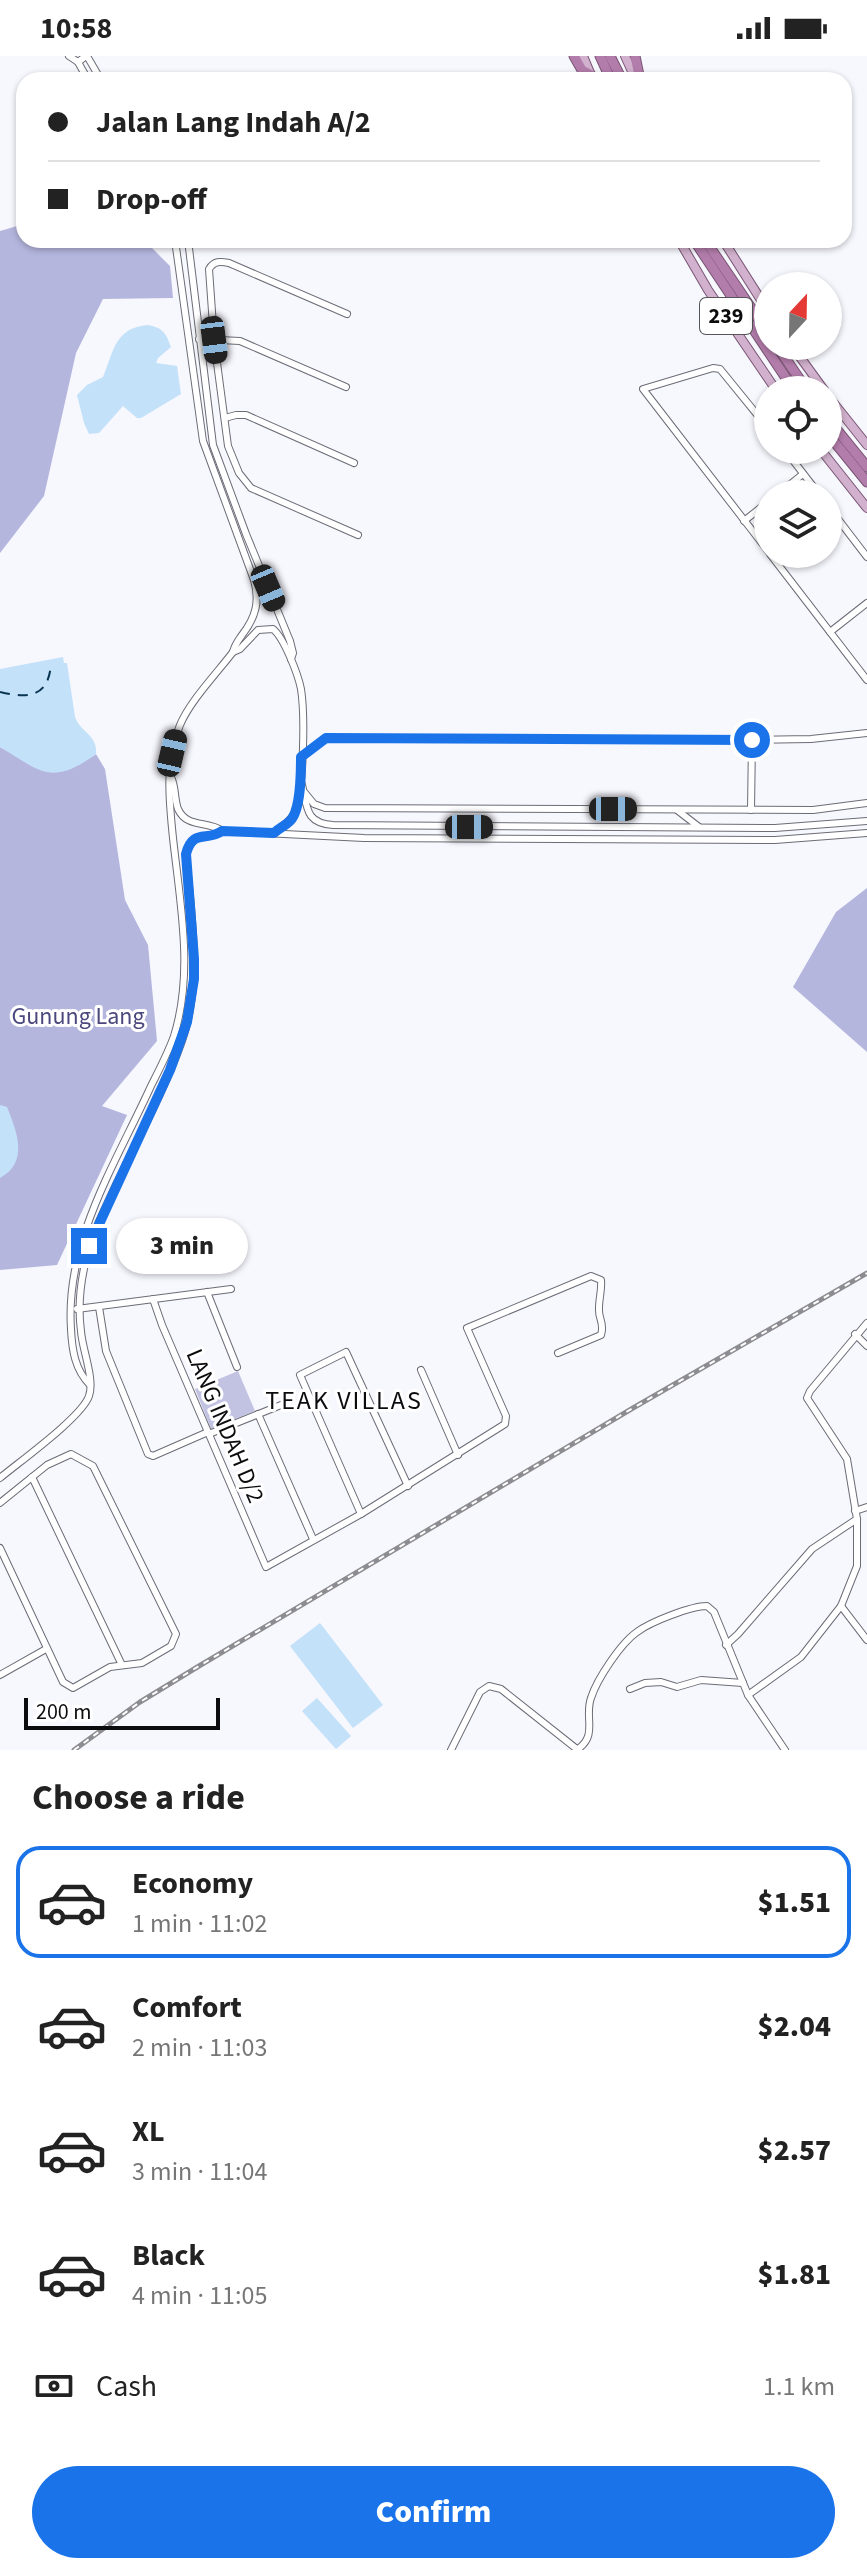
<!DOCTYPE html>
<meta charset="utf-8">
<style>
:root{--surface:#fff;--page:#f6f6f6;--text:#222;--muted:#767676;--line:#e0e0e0;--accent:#1a73e8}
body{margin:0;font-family:"Source Sans 3",sans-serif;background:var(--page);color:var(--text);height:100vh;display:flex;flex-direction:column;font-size:30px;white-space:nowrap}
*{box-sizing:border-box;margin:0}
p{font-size:26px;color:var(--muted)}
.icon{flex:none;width:44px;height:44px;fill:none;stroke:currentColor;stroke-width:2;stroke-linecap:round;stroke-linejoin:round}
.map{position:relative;height:1694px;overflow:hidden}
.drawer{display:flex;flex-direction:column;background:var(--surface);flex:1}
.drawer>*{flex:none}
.hud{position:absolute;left:16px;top:16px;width:836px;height:176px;border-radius:24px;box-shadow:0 2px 6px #0004;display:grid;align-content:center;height:176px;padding:0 32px;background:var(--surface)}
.needle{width:52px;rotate:22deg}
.fabs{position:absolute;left:754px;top:216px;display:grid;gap:16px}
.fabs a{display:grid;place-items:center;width:88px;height:88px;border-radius:50%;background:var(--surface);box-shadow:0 2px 6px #0004;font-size:40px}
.scale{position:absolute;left:24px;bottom:20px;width:196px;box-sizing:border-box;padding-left:8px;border:4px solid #0c0c0f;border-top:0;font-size:22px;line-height:28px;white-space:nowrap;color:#0c0c0f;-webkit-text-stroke:6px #fff;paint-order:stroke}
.end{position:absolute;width:36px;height:36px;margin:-18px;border:10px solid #1a73e8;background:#fff;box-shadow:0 0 0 4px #fff}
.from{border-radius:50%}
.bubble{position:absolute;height:56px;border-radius:28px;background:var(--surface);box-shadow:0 2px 6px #0004;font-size:26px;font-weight:800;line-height:56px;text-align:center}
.car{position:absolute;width:24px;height:48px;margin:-24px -12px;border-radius:10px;box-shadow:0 0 6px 2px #0007;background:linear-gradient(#222 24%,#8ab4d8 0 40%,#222 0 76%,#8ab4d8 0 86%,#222 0)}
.hud b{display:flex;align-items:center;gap:28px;height:76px;font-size:30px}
.hud b+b{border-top:2px solid var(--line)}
.hud i{width:20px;height:20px;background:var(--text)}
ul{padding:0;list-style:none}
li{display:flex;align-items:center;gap:24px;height:112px;margin:0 16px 12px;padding:0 16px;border:4px solid transparent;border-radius:24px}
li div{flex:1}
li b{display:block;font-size:30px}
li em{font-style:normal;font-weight:800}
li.on{border-color:var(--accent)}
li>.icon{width:72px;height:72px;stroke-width:1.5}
h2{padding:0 32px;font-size:36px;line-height:96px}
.pay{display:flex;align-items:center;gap:20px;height:88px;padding:0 32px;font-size:30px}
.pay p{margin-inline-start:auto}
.primary-button{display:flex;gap:16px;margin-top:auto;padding:16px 32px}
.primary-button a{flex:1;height:92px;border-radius:48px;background:var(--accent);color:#fff;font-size:32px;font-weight:800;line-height:92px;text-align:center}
.status{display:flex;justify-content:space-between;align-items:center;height:56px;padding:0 40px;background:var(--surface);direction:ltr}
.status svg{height:22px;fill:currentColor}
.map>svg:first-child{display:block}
</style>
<div class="status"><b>10:58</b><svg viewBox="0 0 49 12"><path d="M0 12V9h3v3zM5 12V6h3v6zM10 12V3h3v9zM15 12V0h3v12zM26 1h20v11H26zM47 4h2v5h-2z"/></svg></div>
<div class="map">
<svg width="867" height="1694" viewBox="0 0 867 1694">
<rect width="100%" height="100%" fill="#f7f7fe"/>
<polygon fill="#c2c3e2" points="238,1315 255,1355 211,1373 195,1333"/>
<g fill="#b5b6de">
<polygon points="24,168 24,184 144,184 170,210 173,242 103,243 76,297 44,440 0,497 0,175"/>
<polygon points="0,691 7,695 92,701 96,698 105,713 125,844 148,889 157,985 102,1050 127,1059 57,1209 0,1214"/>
<polygon points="867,832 867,996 793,931 836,856"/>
</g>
<g fill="#c3e1f9">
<path d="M148 269C163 272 166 277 171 291L158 302 156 307 177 310 181 338 141 362H137L123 350 99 377 89 378 84 367 77 339 87 329 103 321C114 294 115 272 148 269Z"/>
<path d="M63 601 64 607H67L75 661C80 676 98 679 96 698 51 731 40 715 0 691V613Z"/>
<path d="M0 1049 7 1051C17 1076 29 1106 0 1122Z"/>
<polygon points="320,1567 383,1649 353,1672 290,1590"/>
<polygon points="317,1642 351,1680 336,1693 302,1655"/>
</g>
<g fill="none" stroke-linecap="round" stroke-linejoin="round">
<path stroke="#093553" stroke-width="2" stroke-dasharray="10 8" stroke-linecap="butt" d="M0 636C29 643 49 641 51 607"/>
<g stroke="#6b6c76" stroke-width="8">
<g id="minor">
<polyline points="69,0 78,6 86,0"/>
<polyline points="87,0 101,24"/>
<polyline points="78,6 88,24"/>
<polyline points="188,184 213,389 246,478 290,585 293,597 291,603"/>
<path d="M347 258 229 207C220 205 214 205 209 213L214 284 228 390 239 417 251 432 358 479"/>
<polyline points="199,283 240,285 346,331"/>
<polyline points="225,362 236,359 246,359 354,407"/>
<polyline points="768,372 720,313 713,312 643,333 768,495"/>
<polyline points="785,394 819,438"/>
<polyline points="778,438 803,418"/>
<polyline points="828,450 867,501"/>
<polyline points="744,465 768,446"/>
<polyline points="770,498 867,624"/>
<polyline points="830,576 867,547"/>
<path d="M233 596 240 593 258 574 273 573C284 582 298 618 301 633 305 659 304 732 295 756 291 766 281 770 274 777"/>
<polyline points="301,701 326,682 752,684 811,683 867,677"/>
<path d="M171 721C176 731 174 742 178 753 187 773 209 764 222 775"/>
<path d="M301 725C308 749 303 767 333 769L775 772 867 765"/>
<polyline points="305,737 314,748 325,752 813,754 867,747"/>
<polyline points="677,754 699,771"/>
<polyline points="751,754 752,684"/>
<polyline points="207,1236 237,1311"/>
<path d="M153 1243 162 1269 266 1511 361 1458 505 1368 506 1360 467 1272 591 1220 601 1224C602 1234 599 1242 599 1252 598 1263 605 1267 601 1279L558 1297"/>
<polyline points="99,1251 106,1295 148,1398 153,1400 208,1376"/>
<polyline points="77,1253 231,1233"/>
<polyline points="855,1278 867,1290"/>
<polyline points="421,1314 458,1399"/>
<path d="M90 1329C75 1314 72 1294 71 1273 65 1185 116 1107 151 1030 159 1014 168 997 174 980 194 916 180 847 173 782 169 744 165 705 180 669 190 645 217 617 233 596 235 588 238 585 242 579 256 561 260 545 254 524L203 385 175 184"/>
<polyline points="258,1358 313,1483"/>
<polyline points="209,1378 281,1349"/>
<polyline points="32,1421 121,1607"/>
<path d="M0 1422C19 1406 82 1361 89 1340 95 1323 82 1293 81 1275 78 1253 80 1230 85 1208 90 1182 102 1159 113 1135 136 1086 164 1036 182 985 203 925 191 859 186 798 193 772 207 786 222 775L364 782 775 784 867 777"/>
<polyline points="0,1447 47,1409 71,1398 93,1410 176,1578 171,1590 142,1607 110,1611 73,1632 63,1626 0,1492"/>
<polyline points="855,1455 867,1451"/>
<polyline points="361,1458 300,1319 346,1296 408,1430"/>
<polyline points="841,1550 867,1584"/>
<polyline points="726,1589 738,1578 812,1493 857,1463"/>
<polyline points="0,1619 46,1593"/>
<polyline points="630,1633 645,1627 661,1626 677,1631 701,1624 743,1627"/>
<polyline points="748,1639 801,1601 841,1550 857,1510 857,1463 847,1403 807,1342 810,1335 867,1267"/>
<path d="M578 1693C598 1679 584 1661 591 1642 597 1623 621 1587 637 1576 650 1566 691 1550 707 1550L714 1556 748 1639 785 1694"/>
<polyline points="451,1694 480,1636 489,1630 501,1633 578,1694"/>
</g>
</g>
<g stroke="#795574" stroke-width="10">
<g id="major">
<polyline points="583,0 593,24"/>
<polyline points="625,0 636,24"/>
<polyline points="679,184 708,234 776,334"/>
<polyline points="723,184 768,255"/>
<polyline points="792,290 824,334"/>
<polyline points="828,340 867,389"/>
<polyline points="821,394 867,452"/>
</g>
</g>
<g stroke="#795574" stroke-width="11">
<g id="highway">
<polyline points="574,0 582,14 591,19"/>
<polyline points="600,0 611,24"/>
<polyline points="610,0 622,24"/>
<polyline points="635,0 640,24"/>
<polyline points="694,184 794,334"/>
<polyline points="705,184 768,277"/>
<polyline points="777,290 807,334"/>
<polyline points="828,363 867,411"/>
<polyline points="828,378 867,426"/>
</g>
</g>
<use href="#minor" stroke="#fff" stroke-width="6"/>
<use href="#major" stroke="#d1b1cd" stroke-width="8"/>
<use href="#highway" stroke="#b37dab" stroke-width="9"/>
<g stroke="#8c8c91" stroke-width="5">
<polyline id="rail" points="74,1694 140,1646 199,1610 633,1352 867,1217"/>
</g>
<use href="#rail" stroke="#fff" stroke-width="2" stroke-dasharray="6" stroke-linecap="butt"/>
</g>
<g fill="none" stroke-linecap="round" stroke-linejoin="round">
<path stroke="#1a73e8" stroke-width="10" d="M89 1190 170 1014 187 966 194 923V903L186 798C193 772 207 786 222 775L274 777C279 772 285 770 290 765 301 754 301 717 301 701L326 682 752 684"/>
</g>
<g text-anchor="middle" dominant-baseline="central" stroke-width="6" stroke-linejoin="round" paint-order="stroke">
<rect fill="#fff" stroke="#555557" stroke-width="2" x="700" y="242" width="52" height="36" rx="6"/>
<g font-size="22" font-weight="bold" fill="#0c0c0f">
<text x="726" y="260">239</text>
</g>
<g font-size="24" fill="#4a487d" stroke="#fff">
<text x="78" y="960">Gunung Lang</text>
</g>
<g font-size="24" fill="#0c0c0f" stroke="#fff">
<text transform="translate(225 1370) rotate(67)">LANG INDAH D/2</text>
</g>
<g font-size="26" letter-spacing="2" fill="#0c0c0f" stroke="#fff">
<text x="344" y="1344">TEAK VILLAS</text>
</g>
</g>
</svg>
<div class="fabs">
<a><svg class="needle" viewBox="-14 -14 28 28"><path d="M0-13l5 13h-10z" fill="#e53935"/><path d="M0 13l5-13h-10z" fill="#767676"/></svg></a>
<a><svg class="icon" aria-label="locate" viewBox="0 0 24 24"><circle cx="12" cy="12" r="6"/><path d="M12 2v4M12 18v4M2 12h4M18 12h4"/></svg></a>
<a><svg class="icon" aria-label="layers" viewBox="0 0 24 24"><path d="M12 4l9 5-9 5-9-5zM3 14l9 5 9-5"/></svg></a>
</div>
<div class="scale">200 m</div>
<i class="end from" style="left:752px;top:684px"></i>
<i class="end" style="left:89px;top:1190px"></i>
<div class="bubble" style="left:116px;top:1162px;width:132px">3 min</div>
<i class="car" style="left:214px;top:284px;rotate:173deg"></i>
<i class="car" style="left:268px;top:532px;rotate:157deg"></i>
<i class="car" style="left:172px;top:697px;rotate:13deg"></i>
<i class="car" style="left:613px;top:753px;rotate:90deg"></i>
<i class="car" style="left:469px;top:771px;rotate:90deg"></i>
<div class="hud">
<b><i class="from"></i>Jalan Lang Indah A/2</b>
<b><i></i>Drop-off</b>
</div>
</div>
<section class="drawer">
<h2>Choose a ride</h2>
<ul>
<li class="on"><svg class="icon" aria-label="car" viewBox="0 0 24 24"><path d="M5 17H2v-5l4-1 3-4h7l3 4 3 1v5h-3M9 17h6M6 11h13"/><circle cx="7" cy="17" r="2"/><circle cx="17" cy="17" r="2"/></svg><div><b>Economy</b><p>1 min · 11:02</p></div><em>$1.51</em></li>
<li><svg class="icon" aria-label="car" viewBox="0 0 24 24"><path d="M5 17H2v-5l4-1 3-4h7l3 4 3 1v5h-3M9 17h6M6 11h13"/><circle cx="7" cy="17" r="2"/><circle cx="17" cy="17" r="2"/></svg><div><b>Comfort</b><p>2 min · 11:03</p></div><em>$2.04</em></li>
<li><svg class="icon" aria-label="car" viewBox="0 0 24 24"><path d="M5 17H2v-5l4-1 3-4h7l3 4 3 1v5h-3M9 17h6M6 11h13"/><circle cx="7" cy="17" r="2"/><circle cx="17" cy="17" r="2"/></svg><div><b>XL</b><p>3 min · 11:04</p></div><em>$2.57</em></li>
<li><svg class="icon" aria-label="car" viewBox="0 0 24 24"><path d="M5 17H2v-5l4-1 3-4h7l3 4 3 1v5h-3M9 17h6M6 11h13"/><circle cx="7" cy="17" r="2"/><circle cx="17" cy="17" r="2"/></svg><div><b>Black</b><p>4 min · 11:05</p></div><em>$1.81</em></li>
</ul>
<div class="pay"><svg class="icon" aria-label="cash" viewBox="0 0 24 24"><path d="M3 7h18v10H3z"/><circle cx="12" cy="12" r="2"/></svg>Cash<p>1.1 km</p></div>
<div class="primary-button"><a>Confirm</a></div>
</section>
